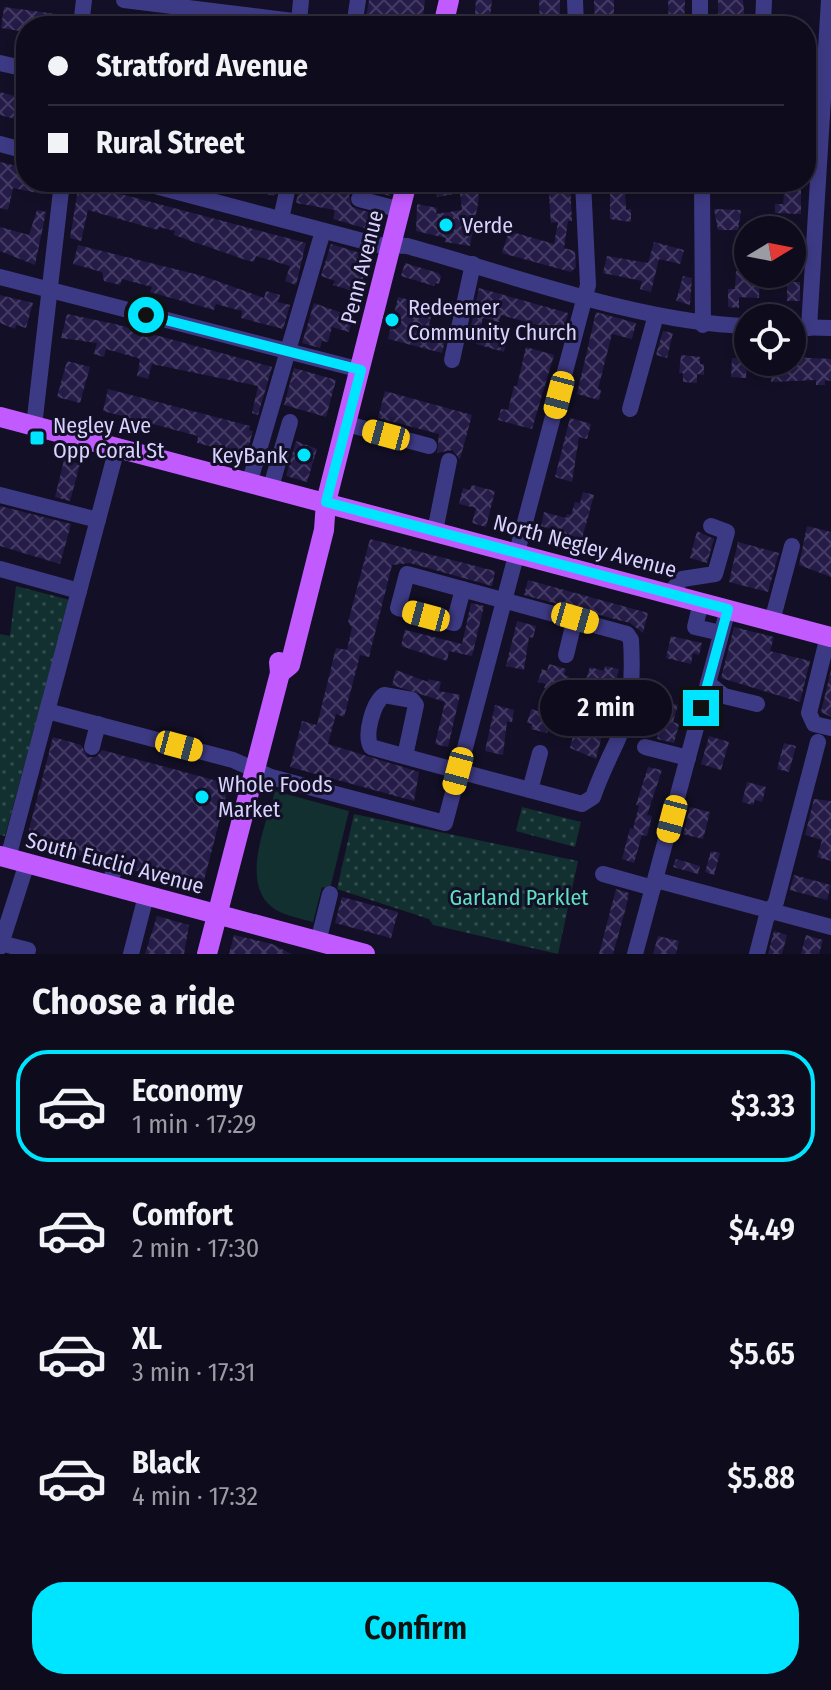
<!DOCTYPE html>
<meta charset="utf-8">
<style>
:root{--surface:#0e0b1c;--page:#171425;--text:#f1f3f6;--muted:#9b9ba3;--line:#2e2b3b;--accent:#00e5ff}
body{margin:0;font-family:"Fira Sans Condensed",sans-serif;background:var(--page);color:var(--text);height:100vh;display:flex;flex-direction:column;font-size:30px;white-space:nowrap}
*{box-sizing:border-box;margin:0}
p{font-size:26px;color:var(--muted)}
.icon{flex:none;width:44px;height:44px;fill:none;stroke:currentColor;stroke-width:2;stroke-linecap:round;stroke-linejoin:round}
.map{position:relative;height:954px;overflow:hidden}
.drawer{display:flex;flex-direction:column;background:var(--surface);flex:1}
.drawer>*{flex:none}
.hud{position:absolute;left:16px;top:16px;width:800px;height:176px;border-radius:32px;box-shadow:0 4px 12px #0003,0 0 0 2px var(--line);display:grid;align-content:center;height:176px;padding:0 32px;background:var(--surface)}
.needle{width:52px;rotate:80deg}
.tools{position:absolute;left:734px;top:216px;display:grid;gap:16px}
.tools a{display:grid;place-items:center;width:72px;height:72px;border-radius:50%;background:var(--surface);box-shadow:0 4px 12px #0003,0 0 0 2px var(--line);font-size:40px}
.end{position:absolute;width:36px;height:36px;margin:-18px;border:10px solid #00e5ff;background:#111;box-shadow:0 0 0 4px #111}
.from{border-radius:50%}
.bubble{position:absolute;height:56px;border-radius:28px;background:var(--surface);box-shadow:0 4px 12px #0003,0 0 0 2px var(--line);font-size:26px;font-weight:600;line-height:56px;text-align:center}
.car{position:absolute;width:24px;height:48px;margin:-24px -12px;border-radius:10px;box-shadow:0 0 6px 2px #0007;background:linear-gradient(#f5c518 24%,#345 0 40%,#f5c518 0 76%,#345 0 86%,#f5c518 0)}
.hud b{display:flex;align-items:center;gap:28px;height:76px;font-size:30px}
.hud b+b{border-top:2px solid var(--line)}
.hud i{width:20px;height:20px;background:var(--text)}
ul{padding:0;list-style:none}
li{display:flex;align-items:center;gap:24px;height:112px;margin:0 16px 12px;padding:0 16px;border:4px solid transparent;border-radius:32px}
li div{flex:1}
li b{display:block;font-size:30px}
li em{font-style:normal;font-weight:600}
li.selected{border-color:var(--accent)}
li>.icon{width:72px;height:72px;stroke-width:1.5}
h2{padding:0 32px;font-size:36px;line-height:96px}
.button{display:flex;gap:16px;margin-top:auto;padding:16px 32px}
.button a{flex:1;height:92px;border-radius:32px;background:var(--accent);color:#111;font-size:32px;font-weight:600;line-height:92px;text-align:center}
.map>svg:first-child{display:block}
</style>
<div class="map">
<svg width="831" height="954" viewBox="0 0 831 954">
<defs>
<pattern id="park-dots" width="8" height="8" patternUnits="userSpaceOnUse" patternTransform="scale(2)"><rect width="8" height="8" fill="#12302f"/><path d="M2 2h.1M6 6h.1" fill="none" stroke="#344d4e" stroke-width="1.8" stroke-linecap="round"/></pattern>
<pattern id="building-cross-hatch" width="8" height="8" patternUnits="userSpaceOnUse" patternTransform="scale(2)"><rect width="8" height="8" fill="#241b47"/><path d="M0 0l8 8M0 8l8-8" fill="none" stroke="#433b63"/></pattern>
</defs>
<rect width="100%" height="100%" fill="#130f26"/>
<path fill="#12302f" d="M275 791 349 811 330 889 322 887 313 922C303 919 292 917 282 913 235 892 266 826 275 791Z"/>
<g fill="url(#park-dots)">
<polygon points="16,586 70,600 5,836 0,835 0,634 10,636"/>
<polygon points="522,807 581,822 575,847 516,831"/>
<polygon points="354,814 578,861 558,954 433,925 429,919 337,889"/>
</g>
<g fill="url(#building-cross-hatch)">
<polygon points="369,0 425,0 423,17 403,15 402,22 366,17"/>
<polygon points="476,0 492,0 490,18 511,20 511,26 474,25"/>
<polygon points="539,0 560,0 560,26 540,26"/>
<polygon points="594,0 614,0 614,26 595,26"/>
<polygon points="668,0 685,0 684,26 669,26"/>
<polygon points="718,0 743,0 745,23 718,26"/>
<polygon points="4,7 71,16 70,26 26,26 26,32 1,28"/>
<polygon points="0,92 26,99 26,122 0,115"/>
<polygon points="0,162 26,168 26,182 45,182 42,194 13,188 8,210 0,208"/>
<polygon points="252,182 277,182 274,196 250,190"/>
<polygon points="300,182 349,193 351,182 394,182 390,196 361,188 349,195 352,207 385,217 378,232 333,219 335,210 296,203"/>
<polygon points="434,182 477,182 479,198 470,246 445,242 446,238 416,231 417,204 437,208 436,214 462,210 460,193 437,197"/>
<polygon points="548,182 570,182 572,221 568,221 564,248 575,251 576,267 571,272 502,253 509,231 554,244 558,222 551,223"/>
<polygon points="785,182 801,182 801,214 775,213 775,204 783,204"/>
<polygon points="79,183 306,243 296,285 285,281 290,266 256,256 254,262 246,260 174,235 175,231 159,227 158,230 88,210 81,241 70,238"/>
<polygon points="610,191 625,191 626,210 631,209 631,222 610,219"/>
<polygon points="714,209 741,210 738,230 718,230"/>
<polygon points="37,210 46,212 35,265 0,251 0,227 29,235"/>
<polygon points="654,242 684,250 680,264 659,259 651,292 640,289 642,281 603,273 607,256 648,263"/>
<polygon points="331,244 370,256 359,293 333,285 335,281 321,276"/>
<polygon points="78,245 203,276 264,298 266,291 280,295 278,302 290,305 283,329 241,318 242,311 216,304 214,310 150,292 152,287 122,279 120,285 104,281 102,272 73,264"/>
<polygon points="405,263 438,273 441,276 439,284 435,283 434,286 401,276"/>
<polygon points="736,271 760,274 759,298 739,297 739,308 728,307 728,289 735,289"/>
<polygon points="683,276 692,278 690,305 676,301"/>
<rect x="787" y="282" width="13" height="19"/>
<polygon points="479,288 568,313 564,332 501,315 499,322 483,318 479,333 470,331"/>
<polygon points="0,295 33,303 26,328 16,325 15,329 0,323"/>
<polygon points="398,297 434,306 429,324 448,329 442,353 388,339"/>
<polygon points="314,303 353,317 349,332 332,327 328,342 322,341 320,348 302,343"/>
<polygon points="596,312 636,323 632,339 612,334 598,389 601,390 599,400 577,394"/>
<polygon points="67,314 115,324 272,367 258,415 252,413 258,386 152,364 148,379 137,376 140,360 138,358 106,349 104,357 94,354 97,343 61,338"/>
<polygon points="663,331 673,333 667,358 656,355"/>
<polygon points="478,336 506,343 504,352 476,344"/>
<polygon points="526,347 554,355 532,429 498,420 501,409 508,410 514,386 517,386"/>
<polygon points="681,355 700,357 700,364 704,364 704,375 697,374 697,383 683,382 683,373 679,373"/>
<polygon points="792,357 831,359 831,381 825,380 825,385 816,385 816,380 771,382 772,362 792,362"/>
<polygon points="732,358 747,359 746,378 731,377"/>
<polygon points="67,361 90,367 80,403 57,397"/>
<polygon points="294,368 336,380 326,417 284,405"/>
<polygon points="108,389 250,426 249,430 253,431 246,455 197,443 198,436 103,411"/>
<polygon points="385,391 472,415 460,459 452,450 437,453 439,434 378,418"/>
<polygon points="570,418 591,424 587,439 579,437 572,482 555,477"/>
<polygon points="296,441 317,449 307,482 286,476"/>
<polygon points="64,460 80,464 70,501 55,497"/>
<polygon points="472,485 495,491 486,527 472,523 476,508 459,504 463,488 470,490"/>
<polygon points="583,492 594,495 582,539 541,526 544,512 566,518 567,514 571,515 575,502 580,503"/>
<polygon points="0,506 71,524 60,564 0,546"/>
<polygon points="807,526 831,532 831,577 799,565"/>
<polygon points="697,531 714,539 707,563 690,558"/>
<polygon points="370,539 495,571 492,586 410,563 392,565 369,657 360,655 344,717 336,714 328,744 419,772 414,801 290,767 302,721 317,725 336,648 347,650 352,627 348,622"/>
<polygon points="738,542 779,553 768,592 729,582"/>
<polygon points="528,580 648,613 643,633 630,623 524,595"/>
<polygon points="471,603 484,606 472,656 449,651 447,661 401,646 405,630 462,644"/>
<polygon points="517,621 536,626 533,638 529,637 524,670 506,666"/>
<polygon points="734,627 774,637 770,651 810,661 800,702 721,678"/>
<polygon points="671,636 702,643 699,655 693,653 691,664 666,658"/>
<polygon points="549,664 566,669 564,675 569,676 565,689 560,688 558,692 544,688 546,684 538,682 542,669 547,671"/>
<polygon points="605,666 619,669 596,759 570,748 575,728 571,727 590,667 604,671"/>
<polygon points="396,670 428,682 428,679 441,682 439,691 460,695 448,747 435,744 445,702 392,685"/>
<polygon points="831,670 831,717 821,712"/>
<polygon points="664,701 678,705 673,722 679,724 674,743 657,739"/>
<polygon points="495,705 514,710 512,722 507,721 503,755 485,751"/>
<polygon points="531,709 558,717 554,731 549,729 547,733 531,729 532,724 527,723"/>
<polygon points="709,736 729,742 721,770 701,764"/>
<polygon points="53,737 81,745 88,757 96,757 102,750 229,784 202,888 126,868 118,855 111,855 104,862 26,841"/>
<polygon points="784,743 796,746 789,772 777,769"/>
<polygon points="648,767 662,770 647,815 652,816 647,836 642,835 634,863 622,859 630,828 633,829 639,806 636,805"/>
<polygon points="747,782 766,787 762,802 755,800 753,805 742,802"/>
<polygon points="814,799 831,801 831,861 817,857 822,840 805,835"/>
<polygon points="690,807 710,812 703,839 683,834"/>
<polygon points="711,851 720,853 714,875 705,872"/>
<polygon points="676,859 700,866 698,874 673,867"/>
<polygon points="794,875 831,885 827,900 790,890"/>
<polygon points="616,889 629,893 625,911 613,954 599,954"/>
<polygon points="342,897 398,912 391,938 335,923"/>
<polygon points="157,916 189,925 184,954 145,954"/>
<polygon points="774,931 787,935 782,954 768,954"/>
<polygon points="234,935 272,944 291,954 229,954"/>
<polygon points="806,935 823,940 819,954 801,954"/>
<polygon points="658,936 679,941 676,954 653,954"/>
</g>
<g fill="none" stroke-linecap="round" stroke-linejoin="round">
<g stroke="#3d3a85" stroke-width="16">
<polyline points="124,0 333,26"/>
<polyline points="575,0 576,26"/>
<polyline points="700,0 700,26"/>
<polyline points="299,22 301,0"/>
<polyline points="81,26 84,0"/>
<polyline points="354,26 358,0"/>
<polyline points="763,26 764,0"/>
<polyline points="0,63 26,69"/>
<polyline points="0,144 26,151"/>
<path d="M140 182 378 245 407 246C513 275 640 323 748 326"/>
<polyline points="702,182 703,325"/>
<polyline points="359,199 401,210"/>
<polyline points="281,219 289,182"/>
<polyline points="0,277 361,370"/>
<polyline points="792,327 831,328"/>
<polyline points="809,328 829,0"/>
<polyline points="452,360 473,264"/>
<polyline points="630,409 656,315"/>
<polyline points="347,424 429,446"/>
<polyline points="34,426 62,182"/>
<polyline points="249,484 323,231"/>
<polyline points="270,490 290,422"/>
<polyline points="0,495 98,520"/>
<polyline points="435,531 449,461"/>
<polyline points="0,569 79,591"/>
<polyline points="669,594 682,579 715,574 727,532 711,526"/>
<polyline points="701,602 695,627 721,633"/>
<polyline points="772,621 792,546"/>
<polyline points="828,636 809,713 814,724 831,728"/>
<polyline points="566,655 575,618"/>
<polyline points="708,683 724,696 757,704"/>
<polyline points="47,711 233,760 271,777 445,823 588,285 583,182"/>
<polyline points="92,747 98,724"/>
<polyline points="645,747 688,758"/>
<path d="M405 756 416 705 412 700 384 695C373 703 364 735 371 747 441 767 512 785 582 804L593 797C600 776 609 759 618 739 632 708 633 675 631 640L627 634 407 574 398 608 454 623 463 589"/>
<polyline points="530,790 540,753"/>
<polyline points="8,858 117,448"/>
<polyline points="603,874 653,888"/>
<polyline points="656,880 831,927"/>
<polyline points="110,885 115,865"/>
<polyline points="318,942 330,894"/>
<polyline points="0,943 28,950"/>
<polyline points="0,947 27,863"/>
<polyline points="131,954 146,896"/>
<polyline points="635,954 728,609"/>
<polyline points="757,954 766,919 776,902 818,742"/>
</g>
<g stroke="#c25bff" stroke-width="20">
<polyline points="443,26 449,0"/>
<polyline points="0,417 831,637"/>
<polyline points="280,673 290,665 324,530 326,502 407,182"/>
<polyline points="0,856 365,954"/>
<polyline points="207,954 280,673 279,662"/>
</g>
</g>
<g fill="none" stroke-linecap="round" stroke-linejoin="round">
<polyline stroke="#00e5ff" stroke-width="10" points="146,315 361,370 326,502 728,609 701,708"/>
</g>
<g fill="#00e5ff" stroke="#130f26" stroke-width="3">
<circle cx="446" cy="225" r="8"/>
<circle cx="392" cy="320" r="8"/>
<rect x="29" y="430" width="16" height="16" rx="4"/>
<circle cx="304" cy="455" r="8"/>
<circle cx="202" cy="797" r="8"/>
</g>
<g text-anchor="middle" dominant-baseline="central" stroke-width="6" stroke-linejoin="round" paint-order="stroke">
<g font-size="22" fill="#d9d4ff" stroke="#130f26" text-anchor="start">
<text x="462" y="225">Verde</text>
<text x="408" y="307">Redeemer<tspan x="408" dy="25">Community Church</tspan></text>
<text x="53" y="425">Negley Ave<tspan x="53" dy="25">Opp Coral St</tspan></text>
<text x="288" y="455" text-anchor="end">KeyBank</text>
<text x="218" y="784">Whole Foods<tspan x="218" dy="25">Market</tspan></text>
</g>
<g font-size="22" fill="#d9d4ff" stroke="#130f26">
<text transform="translate(362 267) rotate(-76)">Penn Avenue</text>
<text transform="translate(585 546) rotate(15)">North Negley Avenue</text>
<text transform="translate(115 863) rotate(15)">South Euclid Avenue</text>
</g>
<g font-size="22" fill="#5fe0c0" stroke="#130f26">
<text x="519" y="897">Garland Parklet</text>
</g>
</g>
</svg>
<div class="tools">
<a><svg class="needle" viewBox="-14 -14 28 28"><path d="M0-13l5 13h-10z" fill="#e53935"/><path d="M0 13l5-13h-10z" fill="#9b9ba3"/></svg></a>
<a><svg class="icon" aria-label="locate" viewBox="0 0 24 24"><circle cx="12" cy="12" r="6"/><path d="M12 2v4M12 18v4M2 12h4M18 12h4"/></svg></a>
</div>
<i class="end from" style="left:146px;top:315px"></i>
<i class="end" style="left:701px;top:708px"></i>
<div class="bubble" style="left:540px;top:680px;width:132px">2 min</div>
<i class="car" style="left:559px;top:395px;rotate:195deg"></i>
<i class="car" style="left:386px;top:435px;rotate:285deg"></i>
<i class="car" style="left:426px;top:616px;rotate:285deg"></i>
<i class="car" style="left:575px;top:618px;rotate:106deg"></i>
<i class="car" style="left:179px;top:746px;rotate:105deg"></i>
<i class="car" style="left:458px;top:771px;rotate:195deg"></i>
<i class="car" style="left:672px;top:819px;rotate:195deg"></i>
<div class="hud">
<b><i class="from"></i>Stratford Avenue</b>
<b><i></i>Rural Street</b>
</div>
</div>
<section class="drawer">
<h2>Choose a ride</h2>
<ul>
<li class="selected"><svg class="icon" aria-label="car" viewBox="0 0 24 24"><path d="M5 17H2v-5l4-1 3-4h7l3 4 3 1v5h-3M9 17h6M6 11h13"/><circle cx="7" cy="17" r="2"/><circle cx="17" cy="17" r="2"/></svg><div><b>Economy</b><p>1 min · 17:29</p></div><em>$3.33</em></li>
<li><svg class="icon" aria-label="car" viewBox="0 0 24 24"><path d="M5 17H2v-5l4-1 3-4h7l3 4 3 1v5h-3M9 17h6M6 11h13"/><circle cx="7" cy="17" r="2"/><circle cx="17" cy="17" r="2"/></svg><div><b>Comfort</b><p>2 min · 17:30</p></div><em>$4.49</em></li>
<li><svg class="icon" aria-label="car" viewBox="0 0 24 24"><path d="M5 17H2v-5l4-1 3-4h7l3 4 3 1v5h-3M9 17h6M6 11h13"/><circle cx="7" cy="17" r="2"/><circle cx="17" cy="17" r="2"/></svg><div><b>XL</b><p>3 min · 17:31</p></div><em>$5.65</em></li>
<li><svg class="icon" aria-label="car" viewBox="0 0 24 24"><path d="M5 17H2v-5l4-1 3-4h7l3 4 3 1v5h-3M9 17h6M6 11h13"/><circle cx="7" cy="17" r="2"/><circle cx="17" cy="17" r="2"/></svg><div><b>Black</b><p>4 min · 17:32</p></div><em>$5.88</em></li>
</ul>
<div class="button"><a>Confirm</a></div>
</section>
